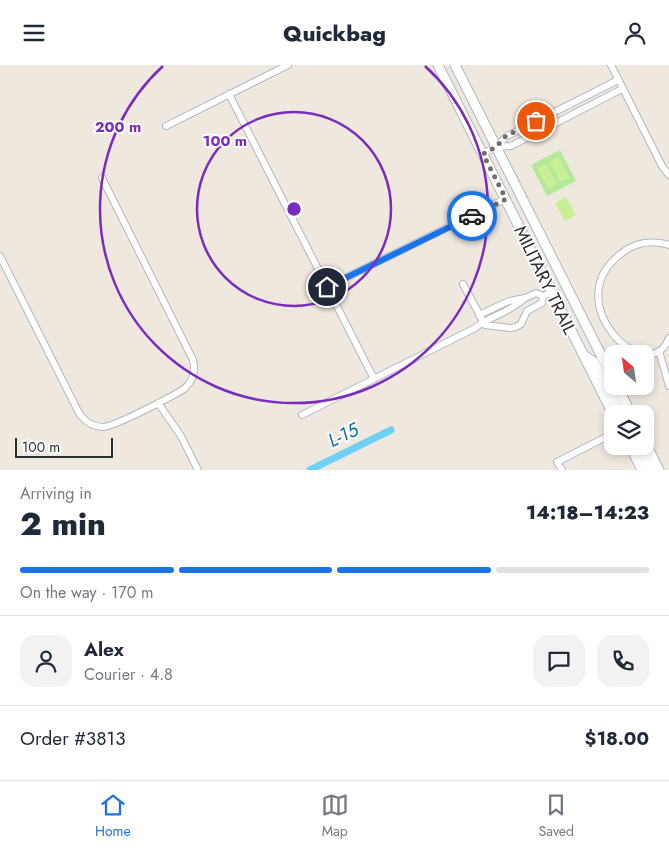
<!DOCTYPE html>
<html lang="en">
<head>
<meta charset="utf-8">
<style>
	:root { --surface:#fff; --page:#f2f2f3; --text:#1f2937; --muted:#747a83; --line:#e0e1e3; --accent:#1a73e8 }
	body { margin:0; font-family:Jost,sans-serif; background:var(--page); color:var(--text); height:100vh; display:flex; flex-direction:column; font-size:19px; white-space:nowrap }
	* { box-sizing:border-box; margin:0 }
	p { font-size:16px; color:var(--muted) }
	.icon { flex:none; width:28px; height:28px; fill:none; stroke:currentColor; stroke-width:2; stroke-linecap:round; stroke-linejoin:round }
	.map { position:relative; height:405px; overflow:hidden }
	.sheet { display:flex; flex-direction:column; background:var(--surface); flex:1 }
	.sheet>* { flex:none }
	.needle { width:32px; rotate:331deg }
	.fabs { position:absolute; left:604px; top:280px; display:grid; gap:10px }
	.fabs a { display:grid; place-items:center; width:50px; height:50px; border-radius:10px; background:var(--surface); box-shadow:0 2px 8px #0003; font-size:25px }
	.scale { position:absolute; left:15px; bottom:12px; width:98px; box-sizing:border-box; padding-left:5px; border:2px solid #2d2d2d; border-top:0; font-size:14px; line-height:18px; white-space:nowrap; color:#2d2d2d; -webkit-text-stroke:4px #fff; paint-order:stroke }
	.pin { position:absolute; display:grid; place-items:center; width:42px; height:42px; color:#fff; margin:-21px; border:2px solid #fff; border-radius:50%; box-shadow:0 1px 5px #0007 }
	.courier { position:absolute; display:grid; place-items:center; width:50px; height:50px; margin:-25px; border:4px solid #1a73e8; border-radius:50%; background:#fff; color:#222; box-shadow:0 1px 6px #0007 }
	.overview em { font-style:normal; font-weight:800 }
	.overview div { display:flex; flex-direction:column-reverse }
	.overview { display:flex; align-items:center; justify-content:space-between; height:85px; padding:0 20px }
	h1 { font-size:32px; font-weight:800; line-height:38px }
	.bar { display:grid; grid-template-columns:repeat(4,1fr); gap:8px 5px; align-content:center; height:60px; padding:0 20px }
	.bar i { height:6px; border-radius:4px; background:var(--line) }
	.bar .current { background:var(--accent) }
	.bar p { grid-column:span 4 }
	.line { display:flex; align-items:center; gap:12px; padding:0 20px; border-top:1px solid var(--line) }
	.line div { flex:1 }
	.round { display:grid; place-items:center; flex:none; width:52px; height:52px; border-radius:15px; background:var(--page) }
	header { display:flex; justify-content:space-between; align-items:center; height:65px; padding:0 20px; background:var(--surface); font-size:22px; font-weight:800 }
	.tabs { display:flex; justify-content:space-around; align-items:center; height:70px; border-top:1px solid var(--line); background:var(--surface); font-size:14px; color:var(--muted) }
	.tabs a { display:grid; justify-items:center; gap:2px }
	.tabs .current { color:var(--accent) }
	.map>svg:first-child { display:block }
	.green { fill:#b3e899 }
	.pitch { fill:#c8ef94 }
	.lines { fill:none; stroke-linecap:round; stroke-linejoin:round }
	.canal { stroke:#6dd0f5; stroke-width:7 }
	.street-casing { stroke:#b3b5c1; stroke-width:8 }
	.secondary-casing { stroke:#b3b5c1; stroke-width:11 }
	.street { stroke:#fff; stroke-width:6 }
	.secondary { stroke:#fff; stroke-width:9 }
	.done { stroke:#716e6b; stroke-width:5; stroke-dasharray:0 9 }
	.route { stroke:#1a73e8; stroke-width:6 }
	.ring { fill:none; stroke:#7b2cbf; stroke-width:2.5 }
	.labels { text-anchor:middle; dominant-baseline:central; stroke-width:4; stroke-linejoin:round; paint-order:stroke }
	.street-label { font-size:18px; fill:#2d2d2d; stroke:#fff }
	.water-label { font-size:19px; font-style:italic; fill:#076ea7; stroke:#fff }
	.centre { fill:#7b2cbf; stroke:#fff; stroke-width:2.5 }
	.ring-label { font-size:15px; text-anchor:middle; font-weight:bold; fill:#7b2cbf; stroke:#fff; stroke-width:4; stroke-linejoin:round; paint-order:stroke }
</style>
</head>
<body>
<header><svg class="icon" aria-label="menu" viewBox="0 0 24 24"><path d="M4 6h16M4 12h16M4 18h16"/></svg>Quickbag<svg class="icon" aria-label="person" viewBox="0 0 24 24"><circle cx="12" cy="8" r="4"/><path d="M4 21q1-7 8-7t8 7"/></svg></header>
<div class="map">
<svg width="669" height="405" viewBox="0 0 669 405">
	<rect width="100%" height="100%" fill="#efe8df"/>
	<path class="green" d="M560,85L576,116L547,131L531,100Z"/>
	<path class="pitch" d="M559,92L570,113L560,117L550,97Z
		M547,99L557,119L548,124L537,103Z
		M566,132L576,150L565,156L555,138Z"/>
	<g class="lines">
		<path class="canal" d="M310,405L391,365"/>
		<g class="street-casing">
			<path id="street" d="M611,0L662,101L669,110
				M229,29L374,314
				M166,61L288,0
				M496,82L511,81L622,24
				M483,89L496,82L507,71L618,15
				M669,180C653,175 636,177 622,188C555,237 649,326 669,273
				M0,191L80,350C86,357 93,362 103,362C116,361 171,332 184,324C193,316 196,307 193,295L102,113
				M463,219L485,260L510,263L516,262L521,259L527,246L542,238L543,231L552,227
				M327,222L505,134
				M479,250L509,236L525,233L536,228L543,231
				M659,286L669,321
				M158,338L181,371L198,405
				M302,350L475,263C490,251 511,247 525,233
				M562,405L557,397L612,369"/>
		</g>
		<g class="secondary-casing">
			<path id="secondary" d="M438,0L613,349
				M455,0L612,312
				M585,291L594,297L621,349
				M617,321L631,349
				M645,377L659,405
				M630,381L642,405
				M640,381L652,405"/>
		</g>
		<use href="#street" class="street"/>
		<use href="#secondary" class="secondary"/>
	</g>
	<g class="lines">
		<path class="done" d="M472,151L506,134L483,89L496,82L506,71L536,56"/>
		<path class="route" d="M327,222L472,151"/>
	</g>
	<g class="ring">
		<circle cx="294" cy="144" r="97"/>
		<path d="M425 1A194 194 0 1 1 163 1"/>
	</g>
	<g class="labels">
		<g class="street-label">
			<text transform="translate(545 215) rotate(64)">MILITARY TRAIL</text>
		</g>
		<g class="water-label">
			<text transform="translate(343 370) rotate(-26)">L-15</text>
		</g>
	</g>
	<circle cx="294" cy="144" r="8" class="centre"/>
	<g class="ring-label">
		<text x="118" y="67">200 m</text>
		<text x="225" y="81">100 m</text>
	</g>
</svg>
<div class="fabs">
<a><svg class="needle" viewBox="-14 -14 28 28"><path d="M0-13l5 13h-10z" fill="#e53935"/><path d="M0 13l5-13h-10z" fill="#747a83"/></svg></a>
<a><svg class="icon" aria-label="layers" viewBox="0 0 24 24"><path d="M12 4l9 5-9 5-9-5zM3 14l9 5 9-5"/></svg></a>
</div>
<div class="scale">100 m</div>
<div class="pin" style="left:536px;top:56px;background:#ea580c"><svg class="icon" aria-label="bag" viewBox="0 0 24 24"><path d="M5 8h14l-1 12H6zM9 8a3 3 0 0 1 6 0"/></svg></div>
<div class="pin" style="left:327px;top:222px;background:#1f2937"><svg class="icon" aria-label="home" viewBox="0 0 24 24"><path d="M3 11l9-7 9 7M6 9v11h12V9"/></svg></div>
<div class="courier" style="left:472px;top:151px"><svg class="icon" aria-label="car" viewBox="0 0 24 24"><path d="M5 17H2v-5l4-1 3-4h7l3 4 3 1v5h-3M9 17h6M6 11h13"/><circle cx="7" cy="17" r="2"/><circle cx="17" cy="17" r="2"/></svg></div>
</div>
<section class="sheet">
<div class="overview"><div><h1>2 min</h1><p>Arriving in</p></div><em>14:18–14:23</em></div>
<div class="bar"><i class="current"></i><i class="current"></i><i class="current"></i><i></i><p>On the way · 170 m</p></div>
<div class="line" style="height:90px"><a class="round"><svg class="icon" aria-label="person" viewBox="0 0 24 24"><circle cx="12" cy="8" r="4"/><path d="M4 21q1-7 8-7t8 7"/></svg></a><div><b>Alex</b><p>Courier · 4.8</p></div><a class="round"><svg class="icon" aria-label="chat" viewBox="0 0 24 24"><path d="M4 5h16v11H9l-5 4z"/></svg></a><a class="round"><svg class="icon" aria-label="phone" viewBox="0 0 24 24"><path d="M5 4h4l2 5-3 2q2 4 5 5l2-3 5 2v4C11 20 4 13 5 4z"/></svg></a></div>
<div class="line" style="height:65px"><div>Order #3813</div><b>$18.00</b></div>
</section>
<nav class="tabs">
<a class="current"><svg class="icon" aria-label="home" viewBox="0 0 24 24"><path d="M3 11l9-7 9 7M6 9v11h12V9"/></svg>Home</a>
<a><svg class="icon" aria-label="map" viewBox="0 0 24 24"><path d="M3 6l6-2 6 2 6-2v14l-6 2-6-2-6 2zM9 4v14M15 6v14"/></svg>Map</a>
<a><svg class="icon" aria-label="saved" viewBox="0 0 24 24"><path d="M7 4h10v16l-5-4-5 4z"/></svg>Saved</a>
</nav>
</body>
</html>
